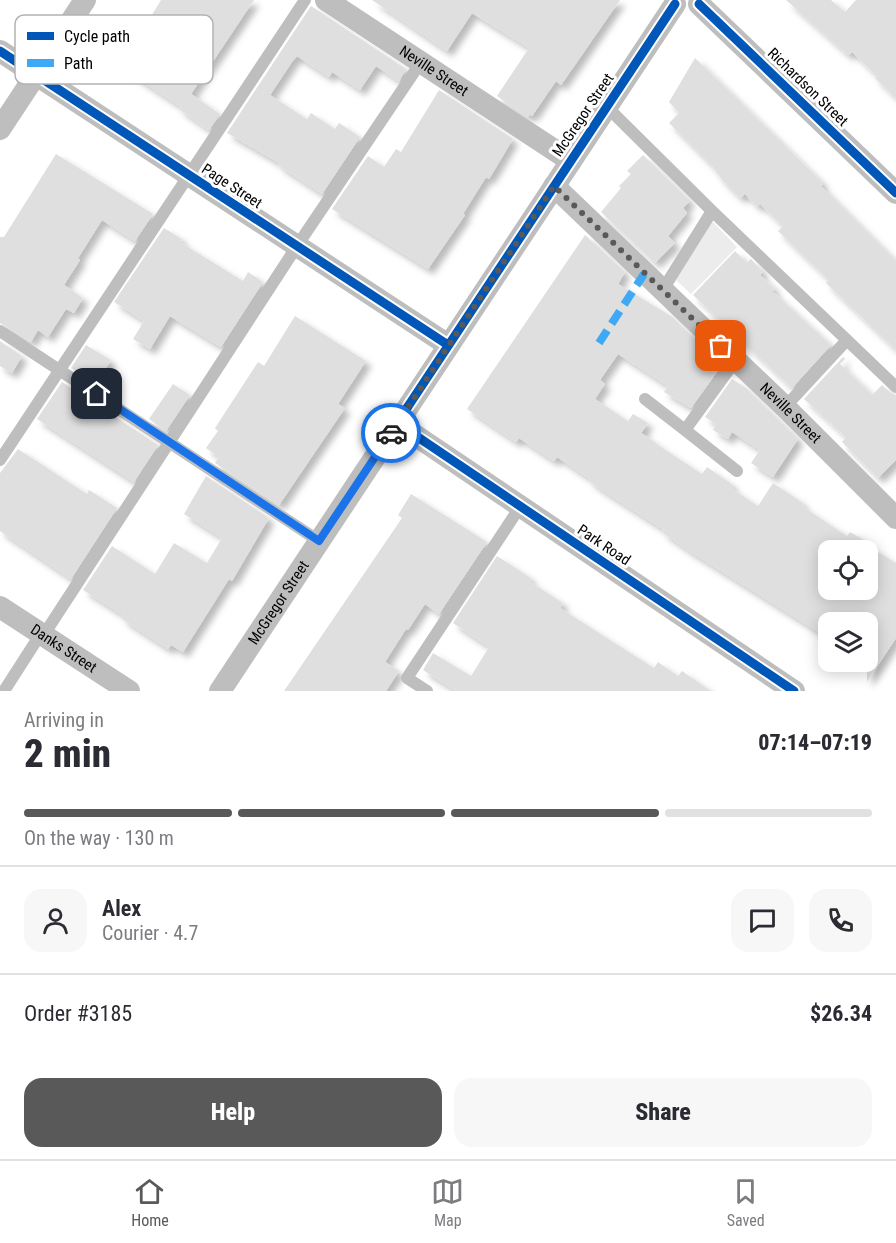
<!DOCTYPE html>
<html lang="en">
<head>
<meta charset="utf-8">
<style>
	:root { --surface:#fff; --page:#f7f7f7; --text:#2b2b33; --muted:#7c7c81; --line:#e1e1e2; --accent:#595959 }
	body { margin:0; font-family:"Roboto Condensed",sans-serif; background:var(--page); color:var(--text); height:100vh; display:flex; flex-direction:column; font-size:22px; white-space:nowrap }
	* { box-sizing:border-box; margin:0 }
	p { font-size:20px; color:var(--muted) }
	.icon { flex:none; width:33px; height:33px; fill:none; stroke:currentColor; stroke-width:2; stroke-linecap:round; stroke-linejoin:round }
	.map { position:relative; height:691px; overflow:hidden }
	.details { display:flex; flex-direction:column; background:var(--surface); flex:1 }
	.details>* { flex:none }
	.controls { position:absolute; left:818px; top:540px; display:grid; gap:12px }
	.controls a { display:grid; place-items:center; width:60px; height:60px; border-radius:12px; background:var(--surface); box-shadow:0 3px 15px #0003; font-size:30px }
	.pin { position:absolute; display:grid; place-items:center; width:51px; height:51px; color:#fff; margin:-26px; border-radius:12px; box-shadow:0 3px 9px #0006 }
	.courier { position:absolute; display:grid; place-items:center; width:60px; height:60px; margin:-30px; border:4px solid #1a73e8; border-radius:50%; background:#fff; color:#222; box-shadow:0 2px 8px #0007 }
	.head em { font-style:normal; font-weight:800 }
	.head div { display:flex; flex-direction:column-reverse }
	.head { display:flex; align-items:center; justify-content:space-between; height:102px; padding:0 24px }
	h1 { font-size:39px; font-weight:800; line-height:45px }
	.bar { display:grid; grid-template-columns:repeat(4,1fr); gap:9px 6px; align-content:center; height:72px; padding:0 24px }
	.bar i { height:8px; border-radius:4px; background:var(--line) }
	.bar .selected { background:var(--accent) }
	.bar p { grid-column:span 4 }
	.line { display:flex; align-items:center; gap:15px; padding:0 24px; border-top:2px solid var(--line) }
	.line div { flex:1 }
	.round { display:grid; place-items:center; flex:none; width:63px; height:63px; border-radius:18px; background:var(--page) }
	.button { display:flex; gap:12px; margin-top:auto; padding:12px 24px }
	.button a { flex:1; height:69px; border-radius:18px; background:var(--accent); color:#fff; font-size:24px; font-weight:800; line-height:69px; text-align:center }
	.button a+a { background:var(--page); color:var(--text) }
	.dock { display:flex; justify-content:space-around; align-items:center; height:84px; border-top:2px solid var(--line); background:var(--surface); font-size:16px; color:var(--muted) }
	.dock a { display:grid; justify-items:center; gap:3px }
	.dock .selected { color:var(--accent) }
	.map>svg:first-child { display:block }
	.green { fill:#ececec }
	.building { fill:#dfdfdf; fill-rule:evenodd; filter:url(#shadow) }
	.lines { fill:none; stroke-linecap:round; stroke-linejoin:round }
	.service { stroke:#bebebe; stroke-width:12 }
	.minor { stroke:#bebebe; stroke-width:22 }
	.tram { stroke:#bebebe; stroke-width:1.5 }
	.quiet { stroke:#3fa9f5; stroke-width:8; stroke-dasharray:15 8; stroke-linecap:butt }
	.cycleway-casing { stroke:#fff; stroke-width:13 }
	.cycleway { stroke:#0057b8; stroke-width:9 }
	.done { stroke:#595959; stroke-width:6; stroke-dasharray:0 10.8 }
	.route { stroke:#1a73e8; stroke-width:8 }
	.labels { text-anchor:middle; dominant-baseline:central; stroke-width:6; stroke-linejoin:round; paint-order:stroke }
	.street-label { font-size:15px; fill:#000; stroke:#fff }
	.key { fill:#fff; stroke:#b2b2b2; stroke-width:1.5 }
	.key-label { font-size:16px; fill:#000 }
</style>
</head>
<body>
<div class="map">
<svg width="896" height="691" viewBox="0 0 896 691">
	<defs>
		<filter id="shadow"><feDropShadow dx="5.5" dy="5.5" stdDeviation="3" flood-color="#0004"/></filter>
	</defs>
	<rect width="100%" height="100%" fill="#fff"/>
	<path class="green" d="M711,220L737,247L691,294L676,280Z"/>
	<path class="building" d="M161,0H254L191,94L220,114L209,130L179,109L181,107L114,63L131,38L136,41Z
		M372,0H620L561,85L556,81L532,116L529,114L528,117L497,96L529,48L472,13L447,51Z
		M786,0H831L845,12L856,0H896V98L875,78L877,76L852,52L848,55Z
		M311,6L406,69L399,81L376,66L360,90L332,72L329,77L297,56L292,62L270,95L307,119L311,113L335,129L339,123L360,137L322,194L278,165L279,163L227,133Z
		M695,58L823,183L821,186L896,261V350L826,283L829,280L778,231L783,226L760,204L757,207L745,194L740,198L722,180L712,166L669,123L679,113L669,102Z
		M439,90L513,139L489,179L486,177L463,214L465,215L428,269L332,209L368,156L384,167L396,149L401,152Z
		M56,154L153,214L135,241L102,220L78,258L80,260L64,285L83,298L74,313L66,309L48,337L38,330L31,342L0,323V237H4Z
		M643,155L690,201L683,208L687,213L668,236L675,243L655,263L601,212L621,188L619,186L631,174L627,171Z
		M164,228L182,239L180,242L243,281L248,272L263,282L221,347L170,316L150,349L133,339L144,321L114,302Z
		M585,235L625,272L618,284L671,316L722,365L691,408L664,392L668,386L618,354L600,380L605,384L595,399L628,421L633,414L648,423L641,433L655,442V443L702,474L707,467L733,485L731,488L758,506L773,483L803,503L802,506L847,536L850,532L864,540L861,544L867,549V545L896,563V638L867,682V622H828V638L689,551L663,533L664,530L605,492L589,481L590,479L557,457L554,461L519,438L516,442L467,409ZM828,550H867V590H828Z
		M735,251L747,263L751,259L763,272L760,275L775,289L772,291L831,345L792,388L693,295Z
		M295,316L366,361L338,404L345,408L279,505L215,463L219,457L206,448L218,431L215,428L258,362L264,366Z
		M0,341L22,356L12,373L0,366Z
		M86,345L111,360L96,384L71,368Z
		M843,357L845,359L840,364L872,395L882,385L891,393L896,395V460L878,478L842,442L846,437L804,399Z
		M732,379L746,388L798,439L773,477L751,463L760,450L732,432L728,439L713,430L716,424L705,417Z
		M62,382L158,445L134,482L37,419Z
		M173,384L190,395L166,431L149,419Z
		M18,449L87,494L89,490L117,508L71,579L0,531V473Z
		M206,476L269,518L232,581L229,579L183,652L171,645L168,649L122,619L124,616L83,590L112,546L155,574L174,543L207,563L222,538L184,514Z
		M411,494L487,542L439,614L425,604L408,630L406,629L385,662L399,671L386,691H284L402,518L398,515Z
		M497,556L531,578L529,581L563,603L560,608L654,668L658,662L678,676L682,671L711,691H456L423,670L433,653L471,676L489,647L453,623Z"/>
	<g class="lines">
		<path class="service" d="M607,107L712,211L896,387
			M662,291L712,211
			M0,331L319,541
			M645,399L685,430L736,360
			M785,407L847,340
			M685,430L737,471
			M0,460L305,0
			M4,691L38,638L47,630L297,246L421,62
			M427,691L407,678L520,507"/>
		<g class="minor">
			<path id="s1" d="M326,0L571,161"/>
			<path d="M699,4L896,193"/>
			<path d="M0,51L448,345"/>
			<path d="M0,129L85,0"/>
			<path id="s2" d="M554,186L785,407L896,518"/>
			<path d="M397,423L794,691"/>
			<path id="s3" d="M0,607L129,691"/>
			<path id="s4" d="M220,691L675,4"/>
		</g>
		<path class="tram" d="M0,599L139,691
			M0,613L121,691"/>
		<path class="quiet" d="M599,343L644,274"/>
		<g class="cycleway-casing">
			<path id="cycleway" d="M675,4L397,423L794,691
				M699,4L896,193
				M0,51L448,345"/>
		</g>
		<use href="#cycleway" class="cycleway"/>
	</g>
	<g class="lines">
		<path class="done" d="M391,433L554,186L721,346"/>
		<path class="route" d="M97,394L319,541L391,433"/>
	</g>
	<g class="labels">
		<g class="street-label">
			<text stroke="none"><textPath href="#s1" startOffset="129">Neville Street</textPath></text>
			<text transform="translate(808 87) rotate(44)">Richardson Street</text>
			<text transform="translate(583 115) rotate(-56)">McGregor Street</text>
			<text transform="translate(232 186) rotate(33)">Page Street</text>
			<text stroke="none"><textPath href="#s2" startOffset="328">Neville Street</textPath></text>
			<text transform="translate(604 545) rotate(34)">Park Road</text>
			<text stroke="none"><textPath href="#s4" startOffset="106">McGregor Street</textPath></text>
			<text stroke="none"><textPath href="#s3" startOffset="76">Danks Street</textPath></text>
		</g>
	</g>
	<rect x="15" y="15" width="198" height="69" rx="9" class="key"/>
	<rect x="27" y="32" width="27" height="8" fill="#0057b8"/>
	<rect x="27" y="59" width="27" height="8" fill="#3fa9f5"/>
	<g class="key-label">
		<text x="64" y="42">Cycle path</text>
		<text x="64" y="69">Path</text>
	</g>
</svg>
<div class="controls">
<a><svg class="icon" aria-label="locate" viewBox="0 0 24 24"><circle cx="12" cy="12" r="6"/><path d="M12 2v4M12 18v4M2 12h4M18 12h4"/></svg></a>
<a><svg class="icon" aria-label="layers" viewBox="0 0 24 24"><path d="M12 4l9 5-9 5-9-5zM3 14l9 5 9-5"/></svg></a>
</div>
<div class="pin" style="left:721px;top:346px;background:#ea580c"><svg class="icon" aria-label="bag" viewBox="0 0 24 24"><path d="M5 8h14l-1 12H6zM9 8a3 3 0 0 1 6 0"/></svg></div>
<div class="pin" style="left:97px;top:394px;background:#1f2937"><svg class="icon" aria-label="home" viewBox="0 0 24 24"><path d="M3 11l9-7 9 7M6 9v11h12V9"/></svg></div>
<div class="courier" style="left:391px;top:433px"><svg class="icon" aria-label="car" viewBox="0 0 24 24"><path d="M5 17H2v-5l4-1 3-4h7l3 4 3 1v5h-3M9 17h6M6 11h13"/><circle cx="7" cy="17" r="2"/><circle cx="17" cy="17" r="2"/></svg></div>
</div>
<section class="details">
<div class="head"><div><h1>2 min</h1><p>Arriving in</p></div><em>07:14–07:19</em></div>
<div class="bar"><i class="selected"></i><i class="selected"></i><i class="selected"></i><i></i><p>On the way · 130 m</p></div>
<div class="line" style="height:108px"><a class="round"><svg class="icon" aria-label="person" viewBox="0 0 24 24"><circle cx="12" cy="8" r="4"/><path d="M4 21q1-7 8-7t8 7"/></svg></a><div><b>Alex</b><p>Courier · 4.7</p></div><a class="round"><svg class="icon" aria-label="chat" viewBox="0 0 24 24"><path d="M4 5h16v11H9l-5 4z"/></svg></a><a class="round"><svg class="icon" aria-label="phone" viewBox="0 0 24 24"><path d="M5 4h4l2 5-3 2q2 4 5 5l2-3 5 2v4C11 20 4 13 5 4z"/></svg></a></div>
<div class="line" style="height:78px"><div>Order #3185</div><b>$26.34</b></div>
<div class="button"><a>Help</a><a>Share</a></div>
</section>
<nav class="dock">
<a class="selected"><svg class="icon" aria-label="home" viewBox="0 0 24 24"><path d="M3 11l9-7 9 7M6 9v11h12V9"/></svg>Home</a>
<a><svg class="icon" aria-label="map" viewBox="0 0 24 24"><path d="M3 6l6-2 6 2 6-2v14l-6 2-6-2-6 2zM9 4v14M15 6v14"/></svg>Map</a>
<a><svg class="icon" aria-label="saved" viewBox="0 0 24 24"><path d="M7 4h10v16l-5-4-5 4z"/></svg>Saved</a>
</nav>
</body>
</html>
